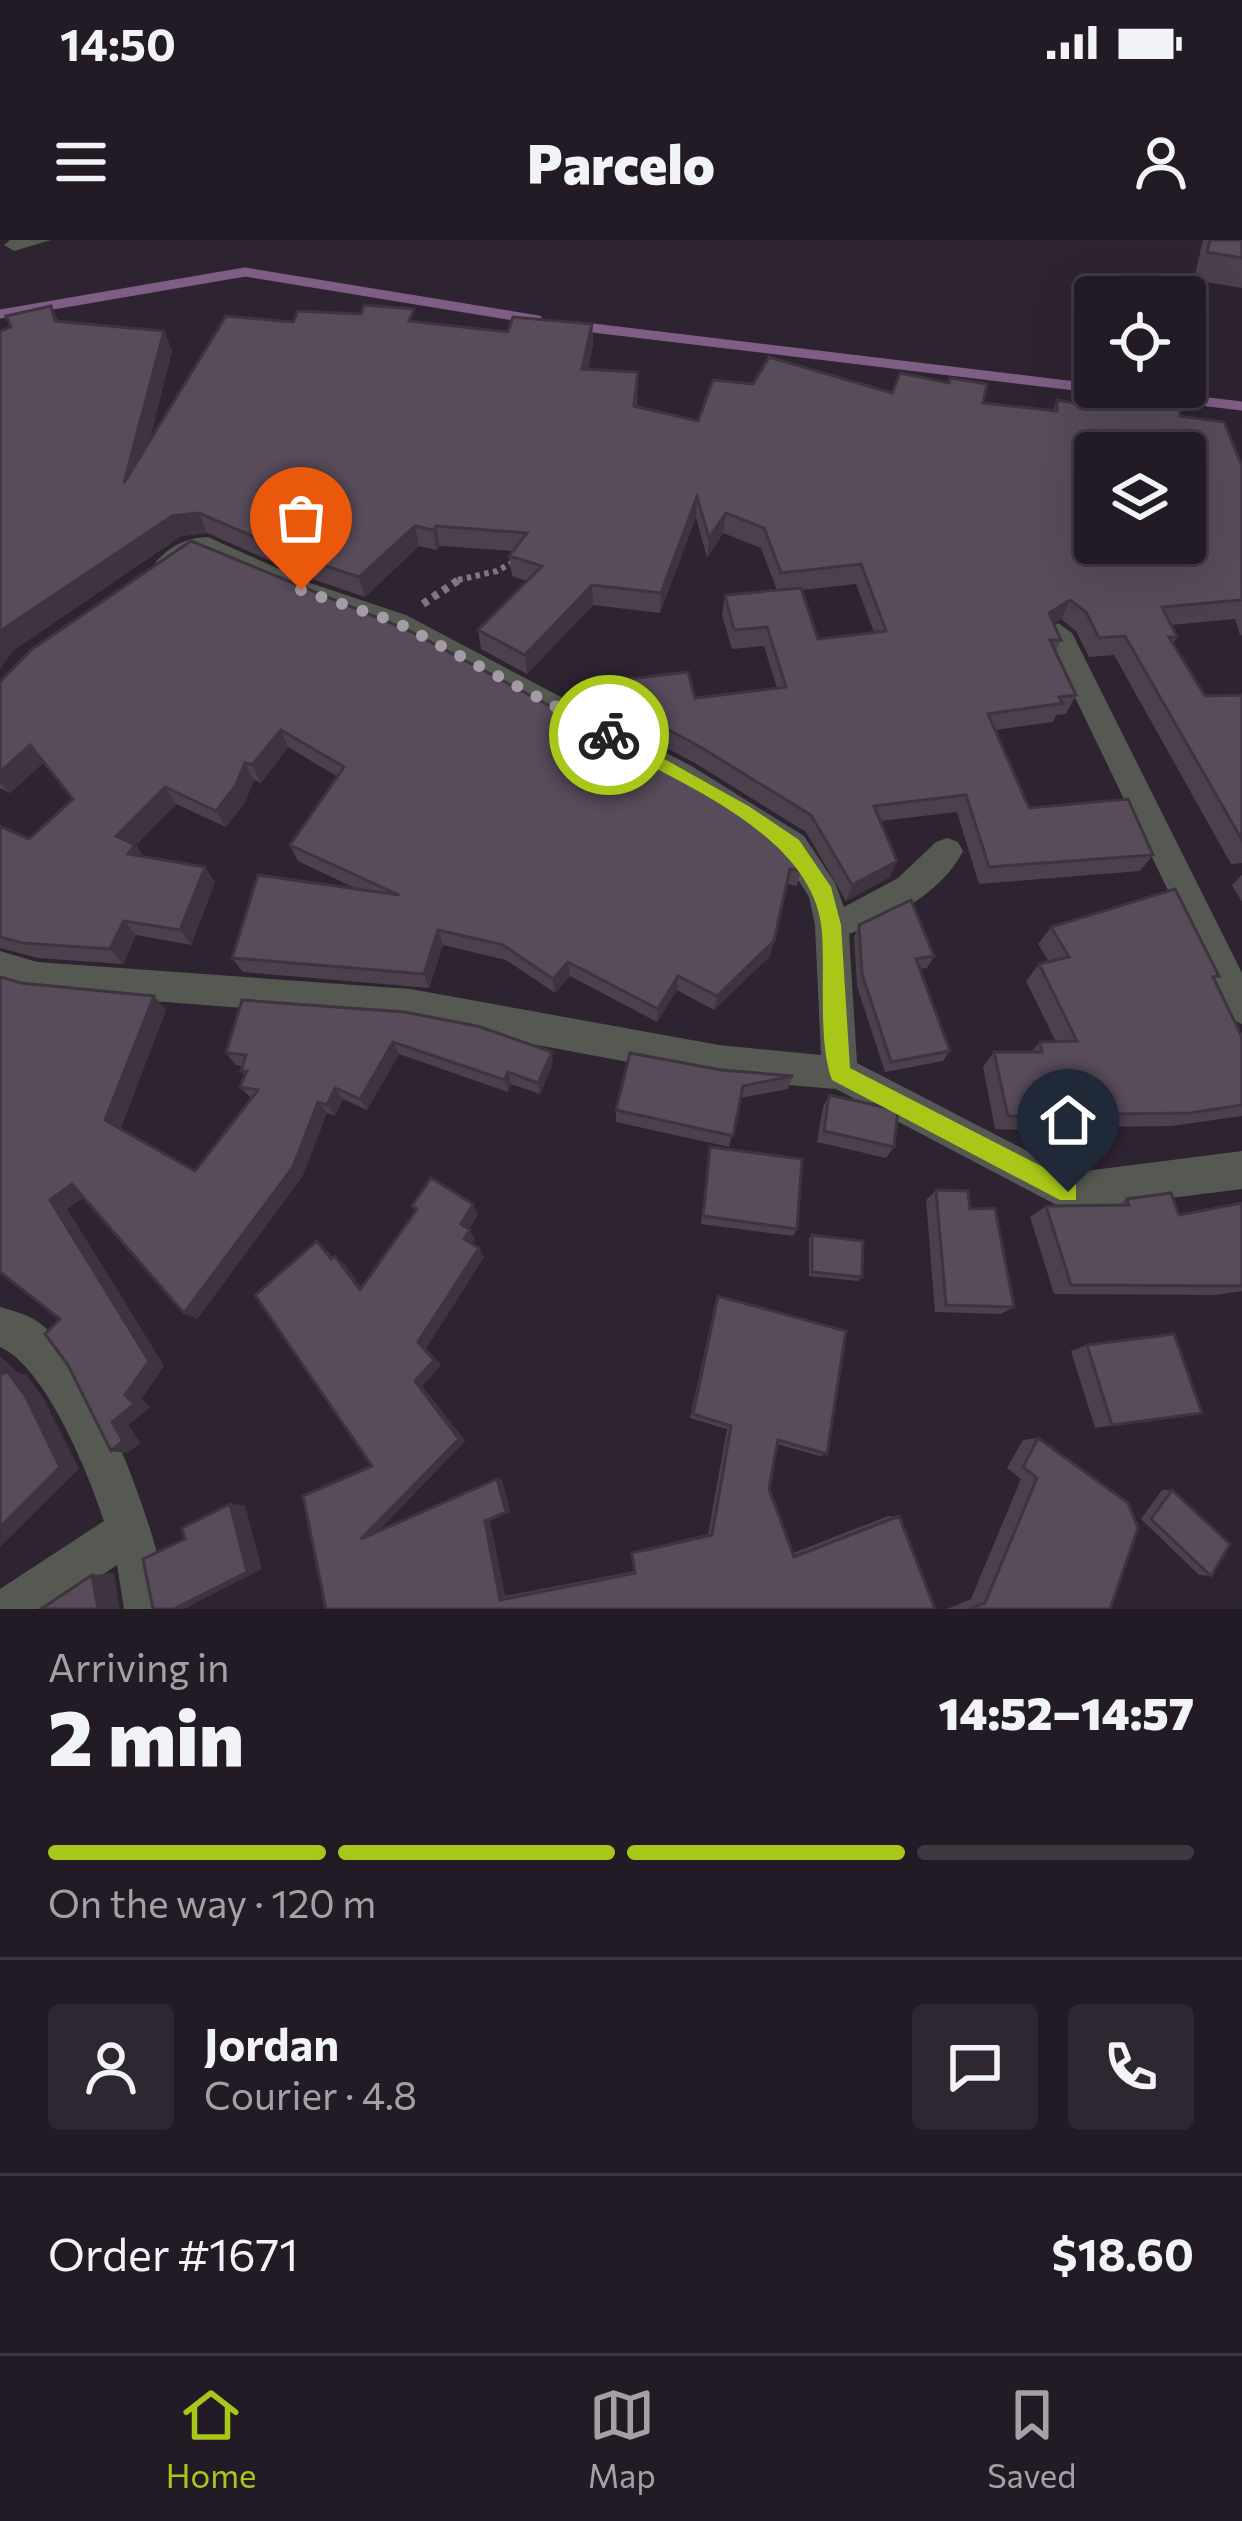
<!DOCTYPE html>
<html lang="en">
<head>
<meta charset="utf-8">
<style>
	:root { --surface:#221a24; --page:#2e2731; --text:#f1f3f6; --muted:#a2a1a6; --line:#3f3841; --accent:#a9c719 }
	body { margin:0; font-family:Commissioner,sans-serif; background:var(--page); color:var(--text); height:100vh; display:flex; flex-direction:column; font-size:45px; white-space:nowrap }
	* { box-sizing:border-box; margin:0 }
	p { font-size:39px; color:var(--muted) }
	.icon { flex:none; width:66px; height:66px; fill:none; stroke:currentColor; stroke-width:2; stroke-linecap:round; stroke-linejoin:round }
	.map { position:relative; height:1369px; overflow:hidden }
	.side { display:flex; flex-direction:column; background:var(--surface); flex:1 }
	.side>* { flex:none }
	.controls { position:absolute; left:1074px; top:36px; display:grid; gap:24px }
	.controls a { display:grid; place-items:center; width:132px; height:132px; border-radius:12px; background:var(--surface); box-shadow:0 12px 48px #0002,0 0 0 3px var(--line); font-size:60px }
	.pin { position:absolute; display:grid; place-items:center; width:102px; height:102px; color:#fff; margin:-123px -51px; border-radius:50% 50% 50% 0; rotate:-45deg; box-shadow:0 0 12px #0007 }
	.pin .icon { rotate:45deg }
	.courier { position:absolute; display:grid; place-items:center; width:120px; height:120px; margin:-60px; border:9px solid #a9c719; border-radius:50%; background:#fff; color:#222; box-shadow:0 3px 15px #0007 }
	.headline em { font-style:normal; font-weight:800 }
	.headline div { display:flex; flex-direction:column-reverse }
	.headline { display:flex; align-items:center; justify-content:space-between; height:204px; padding:0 48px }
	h1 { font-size:78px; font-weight:800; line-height:90px }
	.bar { display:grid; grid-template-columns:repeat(4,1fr); gap:18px 12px; align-content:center; height:144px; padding:0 48px }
	.bar i { height:15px; border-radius:9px; background:var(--line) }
	.bar .on { background:var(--accent) }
	.bar p { grid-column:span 4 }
	.line { display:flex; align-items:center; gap:30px; padding:0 48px; border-top:3px solid var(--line) }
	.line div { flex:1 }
	.round { display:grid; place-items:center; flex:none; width:126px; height:126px; border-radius:12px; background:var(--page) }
	.status { display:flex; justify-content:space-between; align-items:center; height:84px; padding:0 60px; background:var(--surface); direction:ltr }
	.status svg { height:33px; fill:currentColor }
	header { display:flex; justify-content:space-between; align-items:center; height:156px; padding:0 48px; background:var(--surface); font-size:54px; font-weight:800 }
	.tabs { display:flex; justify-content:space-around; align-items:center; height:168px; border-top:3px solid var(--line); background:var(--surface); font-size:33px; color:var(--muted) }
	.tabs a { display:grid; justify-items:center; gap:6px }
	.tabs .on { color:var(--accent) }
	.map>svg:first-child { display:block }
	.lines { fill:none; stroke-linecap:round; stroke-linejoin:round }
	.stream { stroke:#7e5e84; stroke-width:9 }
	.path-far1 { stroke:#7f7681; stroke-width:6; stroke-dasharray:4.5 4.5; stroke-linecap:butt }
	.path { stroke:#7f7681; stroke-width:8; stroke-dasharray:6 6; stroke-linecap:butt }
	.minor { fill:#565951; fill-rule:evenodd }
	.wall { fill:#4c404d; fill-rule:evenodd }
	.shaded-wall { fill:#3e343f }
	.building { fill:#584b5a; stroke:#3e343f; stroke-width:3; fill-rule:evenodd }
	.route { fill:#a9c719 }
	.done { stroke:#a49ba6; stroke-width:12; stroke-dasharray:0 21.6 }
</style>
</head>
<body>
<div class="status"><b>14:50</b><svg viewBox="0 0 49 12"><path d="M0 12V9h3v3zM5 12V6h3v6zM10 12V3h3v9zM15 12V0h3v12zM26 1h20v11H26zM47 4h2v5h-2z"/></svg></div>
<header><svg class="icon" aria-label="menu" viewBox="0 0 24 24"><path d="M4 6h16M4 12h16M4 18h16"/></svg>Parcelo<svg class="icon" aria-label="person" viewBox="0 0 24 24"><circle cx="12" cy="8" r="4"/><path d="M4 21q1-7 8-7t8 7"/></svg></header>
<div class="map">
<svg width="1242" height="1369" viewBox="0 0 1242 1369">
	<rect width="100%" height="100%" fill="#2e2330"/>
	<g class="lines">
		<path class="stream" d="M0,74L245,32L538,80
			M576,86L1242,166"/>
		<path class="path-far1" d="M458,340L497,331L517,320"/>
		<path class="path" d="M423,364L463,337"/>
		<path class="minor" d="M10,0H51L14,11L4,5Z
			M208,297L310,343L406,375L693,527L804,596L835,643L844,667L898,638L936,602L947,598L958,602L963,611C942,653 891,679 849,694L857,823L1070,933L1242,911V949L1068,971L836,849L719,839L410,781L37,752L0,741V711L37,722L410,749L719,805L821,815L815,685L809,657L782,614L671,543L386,389L292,357L204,315L175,332H157L153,326C166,308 186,297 208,297Z
			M1058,383L1072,393L1242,733V784L1230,779L1044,393Z
			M0,1067C11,1070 25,1074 35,1080C99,1120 159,1298 170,1369H124L117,1325L51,1369H0V1349L104,1281C89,1235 46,1127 0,1107Z"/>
	</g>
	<path class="wall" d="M1203,0H1242V48L1194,40Z
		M51,66L58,81L164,91L172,111L149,202L293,82H416L508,92L592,84L593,105L588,129L638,132L637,166L698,181L753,144L892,153L1053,170L1057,160L1072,163L1075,156L1180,176L1242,226V395H1240L1235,379L1171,385L1177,397L1173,404L1205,456L1242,455V623L1231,624L1114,415L1089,417L1076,391L1061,379L1054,383L1061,400L1055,412L1076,455L1066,474L1056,475L1053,482L995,490L1029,568L1153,615L1140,631L979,644L957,572L880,581L897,621L890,637L846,661L806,592L695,523L615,481L612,460L611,441L695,458L777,448L764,406L732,409L722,375L725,355L777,350L761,308L723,293L707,318L696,277L660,373L593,365L527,434L481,409L478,390L527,341L512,336L509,316L513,311L440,306L436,310L419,306L365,357L312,339L207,293L181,296L14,410L11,87ZM856,344L874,392L818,399L802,350Z
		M31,410L801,630L797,646L786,644L770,716L714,770L677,750L657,782L570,736L555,753L506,720L443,705L429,748L243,732L232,718L359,650L298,621L290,605L338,537L288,507L261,543L254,540L245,562L226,587L176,564L136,605L144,617L215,642L191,705L136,695L123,724L38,718L0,708V586L29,599L73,559L43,523L10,553L0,548V442Z
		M1242,635V662L1232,645Z
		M859,685L934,716L927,728L920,729L950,811L943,821L885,832L857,746L854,697Z
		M1051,687L1219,736L1214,740L1242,797V876L1171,886L1104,887L1098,892L995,889L983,827L994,812H1031L1040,802H1056L1026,741L1039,724L1049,722L1038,704Z
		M21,743L166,770L120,888L195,931L251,858L240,847L245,835L241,831L243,826L236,825L226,813L242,760L553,824L540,854L511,844L508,852L399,814L367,870L343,859L335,876L327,873L302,937L197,1079L184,1073L84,957L67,969L164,1126L141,1159L150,1167L128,1185L140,1203L127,1213L111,1211L60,1079Z
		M721,830L793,836L788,849L741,858L729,907L616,882V870Z
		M829,855L894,907L886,918L817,902L823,867Z
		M710,907L797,989L793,996L701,984Z
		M936,950L970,969L1014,1067L1001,1074L935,1072L926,960Z
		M1127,959L1179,975L1242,963V1051L1215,1055L1054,1054L1030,977L1046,966L1117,965Z
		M412,966L478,974L469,989L475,999L472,1004L479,1008L484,1017L426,1108L441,1125L422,1146L465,1201L377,1292L497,1239L502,1240L510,1272L490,1281L505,1356L635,1331L632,1312L708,1294L727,1189L690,1178L715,1063L718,1056L827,1214L820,1216L777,1204L769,1249L793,1313L888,1276H899L935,1369H326L372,1226L327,1010L333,1018L335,1016L345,1025L361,1048L416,971Z
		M812,995L862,1037L858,1041L809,1036V999Z
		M1087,1105L1202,1173L1095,1188L1071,1111Z
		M1038,1198L1110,1369H947L971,1359L1021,1239L1007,1228L1023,1200Z
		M1162,1250H1172L1211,1336L1199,1335L1141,1279Z"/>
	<path class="shaded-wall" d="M592,84L593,105L583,150L582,129Z
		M164,91L172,111L134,263L124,243Z
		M697,257L696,277L660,373L661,353Z
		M199,273L207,293L181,296L14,410L0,429V391L172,276Z
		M726,273L723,293L707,318L709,298Z
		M415,286L419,306L365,357L359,337Z
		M436,286L440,306L436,310L433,290Z
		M592,345L593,365L527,434L525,415Z
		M1070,360L1061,379L1040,392L1049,373Z
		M281,490L288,507L261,543L252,525Z
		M30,505L43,523L10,553L0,542V532Z
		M245,523L254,540L245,562L226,587L216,571Z
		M165,547L176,564L136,605L147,621L128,614L116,596Z
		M897,621L890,637L846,661L852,645Z
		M205,627L215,642L191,705L180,690Z
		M124,681L136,695L123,724L110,709Z
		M438,690L443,705L429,748L424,734Z
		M774,701L770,716L714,770L717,756Z
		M568,722L570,736L555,753L553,739Z
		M678,736L677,750L657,782L658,769Z
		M154,756L166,770L120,891L105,880Z
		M393,802L399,814L367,870L360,859Z
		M552,812L553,824L540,854L538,843Z
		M508,832L511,844L508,852L505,840Z
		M335,848L343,859L335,876L327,865Z
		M318,862L327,873L302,937L197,1079L184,1073Z
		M72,944L88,953L67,969L164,1126L141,1159L150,1167L128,1185L140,1203L127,1213L111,1211L112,1182L125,1155L50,960Z
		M473,964L478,974L466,993L461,984Z
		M470,990L475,999L470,1008L464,999Z
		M479,1008L484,1017L426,1108L441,1125L422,1146L465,1201L371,1298L361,1299L415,1141L418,1102Z
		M335,1016L345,1025L369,1058L360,1050Z
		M0,1116L18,1133L27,1135L45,1161L79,1229L0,1307L3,1134L0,1131Z
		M497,1239L502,1240L510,1272L490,1281L505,1356L500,1360L485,1281Z
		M230,1264L245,1265L262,1329L184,1369H174Z
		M114,1333L120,1369H98L92,1335Z"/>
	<path class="building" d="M1210,0H1242V18L1207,12Z
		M364,65L414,69L409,81L508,92L513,77L592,84L582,129L638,132L634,166L698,181L713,140L753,144L769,117L892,153L900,133L949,143L950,138L987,144L983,163L1057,171V160L1074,163L1075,156L1179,168L1180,176L1224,182L1242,226V360L1162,367L1177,397H1169L1205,456L1242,455V600L1125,396L1099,398L1086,372L1070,360L1049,373L1061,400H1050L1076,455L1059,457L1063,463L988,474L1029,568L1128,559L1153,615L989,627L966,555L874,566L897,621L852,645L811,575L697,505L615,462L611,441L688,432L695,458L786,447L767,387L734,390L725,355L801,348L818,399L886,391L861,324L781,333L764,288L726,273L709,298L697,257L661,353L592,345L525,415L478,390L542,326L509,316L527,293L436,286L433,290L415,286L359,337L305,319L199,273L172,276L0,391V91L11,87L6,76L51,66L55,81L164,91L124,243L226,76L293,82L298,71L361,74ZM1095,213H1185V303H1095Z
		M191,301L408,390L670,530L783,601L801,630L790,629L774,701L717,756L678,736L658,769L568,722L553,739L503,705L438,690L424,734L232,718L258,635L399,655L290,605L344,527L281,490L252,525L245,523L236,545L216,571L165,547L116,596L135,605L128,614L205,627L180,690L124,681L110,709L22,703L0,697V586L29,599L73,559L30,505L0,532V442L31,410Z
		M1175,649L1219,736L1213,737L1242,797V865L1190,873L1114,874L1115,879L1008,876L994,812H1042L1040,802L1077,801L1039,724L1069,717L1051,687Z
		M911,660L934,716L916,719L950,811L891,822L862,734L859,685Z
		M0,737L21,743L154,756L105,880L195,931L258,850L240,847L247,831H241L246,815L226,813L242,760L404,772L477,786L552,812L538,843L508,832L505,840L393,802L360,859L335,848L327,865L318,862L293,927L184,1073L72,944L50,960L149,1121L125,1155L134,1164L112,1182L123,1201L111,1211L68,1125L45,1094L60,1079L0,1032Z
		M630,813L721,830L793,836L743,846L733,896L616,870Z
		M829,855L898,870L894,907L824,891Z
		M710,907L802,919L797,989L703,976Z
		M431,938L473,964L461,984L470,990L464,999L479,1008L418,1102L434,1120L415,1141L459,1199L361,1299L497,1239L506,1272L485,1281L500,1360L635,1333L632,1313L712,1295L731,1186L693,1174L718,1056L846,1091L827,1214L778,1200L769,1249L794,1317L899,1276L935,1369H326L303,1256L372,1226L255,1055L317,1001L331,1019L335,1016L360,1050L417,969L412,966Z
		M936,950L968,951L970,969L995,968L1014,1067L946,1065Z
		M1171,953L1179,975L1242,963V1046L1071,1045L1046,966L1129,965L1127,959Z
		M812,995L863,1001L862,1037L812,1032Z
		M1174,1094L1202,1173L1112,1185L1087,1105Z
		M0,1131L3,1134L7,1131L26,1157L60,1227L0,1287Z
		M1038,1198L1128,1263L1138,1288L1110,1369H970L985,1363L1037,1238L1023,1227Z
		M1172,1250L1230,1304L1211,1336L1151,1279Z
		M230,1264L247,1332L174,1369H153L143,1319L185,1299L182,1288Z
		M92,1335L98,1369H41Z"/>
	<path class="route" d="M609,488L750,567L799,600L831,647L841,685L850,828L1076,944V960H1060L832,840C818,803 825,735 822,693C816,595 678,543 602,500V490Z"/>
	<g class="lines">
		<path class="done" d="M301,350L396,382L609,495"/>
	</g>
</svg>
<div class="controls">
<a><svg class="icon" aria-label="locate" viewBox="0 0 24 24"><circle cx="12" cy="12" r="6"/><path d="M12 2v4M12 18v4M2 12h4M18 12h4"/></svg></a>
<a><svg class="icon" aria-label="layers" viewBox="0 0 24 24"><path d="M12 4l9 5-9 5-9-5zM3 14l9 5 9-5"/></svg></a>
</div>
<div class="pin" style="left:301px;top:350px;background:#ea580c"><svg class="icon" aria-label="bag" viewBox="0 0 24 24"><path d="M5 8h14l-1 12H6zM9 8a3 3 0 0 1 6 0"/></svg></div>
<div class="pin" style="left:1068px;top:952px;background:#1f2937"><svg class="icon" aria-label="home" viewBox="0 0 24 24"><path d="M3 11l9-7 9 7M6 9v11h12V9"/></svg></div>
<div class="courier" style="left:609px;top:495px"><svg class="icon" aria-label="bike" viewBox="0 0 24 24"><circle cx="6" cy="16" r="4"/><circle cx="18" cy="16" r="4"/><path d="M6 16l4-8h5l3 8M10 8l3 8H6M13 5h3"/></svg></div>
</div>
<section class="side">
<div class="headline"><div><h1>2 min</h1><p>Arriving in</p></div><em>14:52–14:57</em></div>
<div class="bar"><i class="on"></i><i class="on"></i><i class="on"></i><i></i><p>On the way · 120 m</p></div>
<div class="line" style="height:216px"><a class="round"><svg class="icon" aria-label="person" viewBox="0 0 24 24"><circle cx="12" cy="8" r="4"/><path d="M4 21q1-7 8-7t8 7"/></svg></a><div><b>Jordan</b><p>Courier · 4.8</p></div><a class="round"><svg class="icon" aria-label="chat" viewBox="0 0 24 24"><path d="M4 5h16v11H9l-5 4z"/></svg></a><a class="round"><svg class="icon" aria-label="phone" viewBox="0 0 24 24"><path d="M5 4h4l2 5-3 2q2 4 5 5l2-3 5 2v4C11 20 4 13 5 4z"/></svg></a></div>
<div class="line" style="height:156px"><div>Order #1671</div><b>$18.60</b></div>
</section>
<nav class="tabs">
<a class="on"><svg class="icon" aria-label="home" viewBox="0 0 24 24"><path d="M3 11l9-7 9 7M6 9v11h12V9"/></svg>Home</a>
<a><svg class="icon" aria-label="map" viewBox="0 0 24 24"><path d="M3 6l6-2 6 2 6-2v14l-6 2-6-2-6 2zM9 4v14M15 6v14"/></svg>Map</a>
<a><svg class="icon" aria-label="saved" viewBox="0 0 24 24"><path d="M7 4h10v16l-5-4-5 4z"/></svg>Saved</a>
</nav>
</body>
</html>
